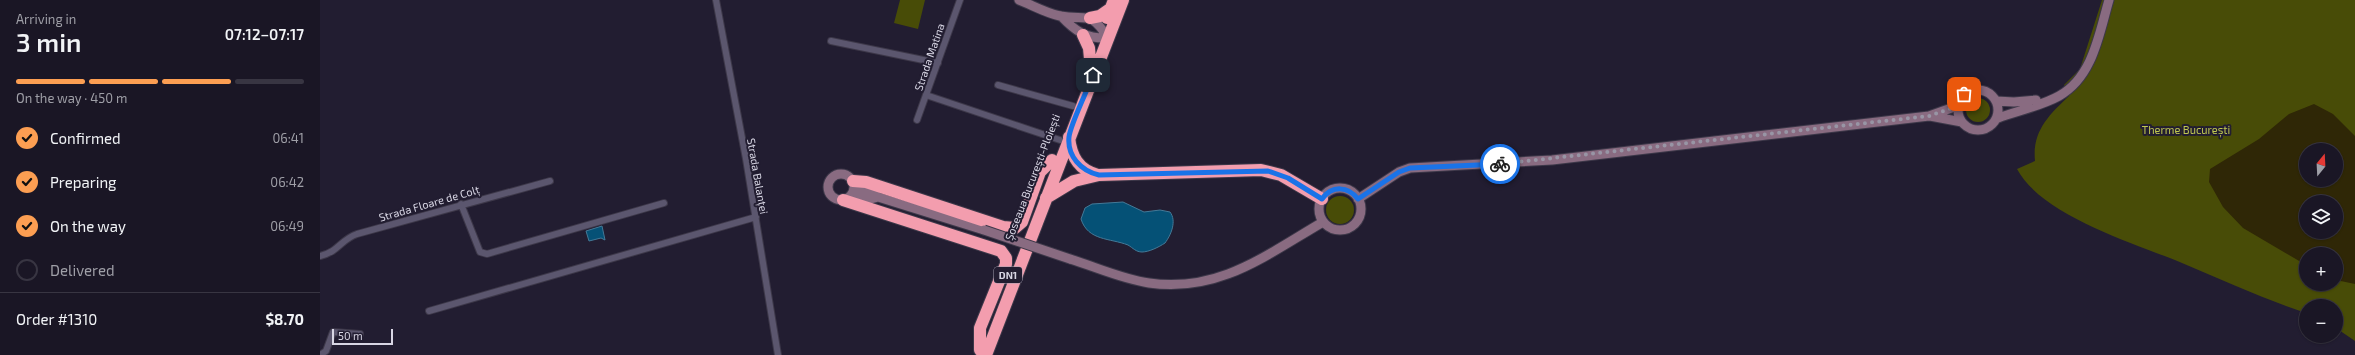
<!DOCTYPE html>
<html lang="en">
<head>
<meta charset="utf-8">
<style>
	:root { --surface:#1a1625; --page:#272332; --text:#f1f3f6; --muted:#9f9fa7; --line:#383542; --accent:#fc9e52 }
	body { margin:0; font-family:"Exo 2",sans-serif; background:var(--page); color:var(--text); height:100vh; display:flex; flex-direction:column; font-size:15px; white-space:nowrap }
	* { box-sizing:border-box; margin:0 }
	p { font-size:13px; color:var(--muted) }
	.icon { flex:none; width:22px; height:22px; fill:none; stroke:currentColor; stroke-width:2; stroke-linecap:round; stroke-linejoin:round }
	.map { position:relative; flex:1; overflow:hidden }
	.details { display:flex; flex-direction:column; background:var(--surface); width:320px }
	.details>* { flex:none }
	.needle { width:26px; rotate:18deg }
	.controls { position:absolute; left:1979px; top:143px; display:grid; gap:8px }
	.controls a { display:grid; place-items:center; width:44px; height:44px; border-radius:50%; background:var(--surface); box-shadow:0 1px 3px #0004,0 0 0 1px var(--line); font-size:20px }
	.scale { position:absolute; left:12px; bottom:10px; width:61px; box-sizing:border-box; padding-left:4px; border:2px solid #d8d6e4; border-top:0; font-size:11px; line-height:14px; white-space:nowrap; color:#d8d6e4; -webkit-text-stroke:3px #221d31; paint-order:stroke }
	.pin { position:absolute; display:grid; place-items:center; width:34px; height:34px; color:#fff; margin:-17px; border-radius:8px; box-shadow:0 2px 6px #0006 }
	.courier { position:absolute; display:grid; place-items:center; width:40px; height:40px; margin:-20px; border:3px solid #1a73e8; border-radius:50%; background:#fff; color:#222; box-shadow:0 1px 5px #0007 }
	.overview em { font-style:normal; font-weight:600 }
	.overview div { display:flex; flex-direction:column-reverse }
	.overview { display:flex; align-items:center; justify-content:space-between; height:68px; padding:0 16px }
	h1 { font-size:26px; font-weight:600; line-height:30px }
	.bar { display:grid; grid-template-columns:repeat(4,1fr); gap:6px 4px; align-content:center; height:48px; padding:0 16px }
	.bar i { height:5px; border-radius:3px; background:var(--line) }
	.bar .on { background:var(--accent) }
	.bar p { grid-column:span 4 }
	.line { display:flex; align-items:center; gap:10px; padding:0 16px; border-top:1px solid var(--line) }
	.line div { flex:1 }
	ol { padding:0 16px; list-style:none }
	li { display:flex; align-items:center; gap:12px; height:44px }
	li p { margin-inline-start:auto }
	li .icon { padding:4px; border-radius:50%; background:var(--accent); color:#111; stroke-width:4 }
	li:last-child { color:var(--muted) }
	li i { width:22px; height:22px; border:2px solid var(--line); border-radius:50% }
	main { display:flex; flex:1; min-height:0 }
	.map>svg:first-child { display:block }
	.green { fill:#484c07; fill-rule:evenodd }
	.sand { fill:#2f2706; fill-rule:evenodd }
	.water { fill:#055176; stroke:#447997 }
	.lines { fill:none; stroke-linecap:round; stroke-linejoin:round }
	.street-casing { stroke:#3d3849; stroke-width:8 }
	.secondary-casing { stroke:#3d3849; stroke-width:11 }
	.highway-casing { stroke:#3d3849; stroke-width:14 }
	.street { stroke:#5b566e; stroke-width:6 }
	.secondary { stroke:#896b81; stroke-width:9 }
	.highway { stroke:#f39dae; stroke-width:12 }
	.secondary-bridge-casing { stroke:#3d3849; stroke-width:11; stroke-linecap:butt }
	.secondary-bridge { stroke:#896b81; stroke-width:9 }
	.done { stroke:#9895a5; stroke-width:4; stroke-dasharray:0 7.2 }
	.route { stroke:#1a73e8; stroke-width:5 }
	.labels { text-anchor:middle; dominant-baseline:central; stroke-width:4; stroke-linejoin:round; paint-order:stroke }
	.shield { fill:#221d31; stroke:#a19eae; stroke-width:1 }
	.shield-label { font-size:10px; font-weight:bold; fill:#d8d6e4 }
	.street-label { font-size:11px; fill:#d8d6e4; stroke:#221d31 }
	.park-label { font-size:11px; fill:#c0c851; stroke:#221d31 }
</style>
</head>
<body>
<main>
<section class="details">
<div class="overview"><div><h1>3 min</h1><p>Arriving in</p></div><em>07:12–07:17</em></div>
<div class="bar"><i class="on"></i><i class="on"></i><i class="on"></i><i></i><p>On the way · 450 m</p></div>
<ol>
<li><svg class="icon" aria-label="check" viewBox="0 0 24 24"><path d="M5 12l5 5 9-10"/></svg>Confirmed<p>06:41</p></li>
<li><svg class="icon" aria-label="check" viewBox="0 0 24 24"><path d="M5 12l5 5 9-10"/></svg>Preparing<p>06:42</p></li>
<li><svg class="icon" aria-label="check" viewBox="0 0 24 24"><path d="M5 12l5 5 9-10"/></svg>On the way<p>06:49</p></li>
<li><i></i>Delivered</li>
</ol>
<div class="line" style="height:52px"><div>Order #1310</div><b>$8.70</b></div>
</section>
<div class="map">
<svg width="2035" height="355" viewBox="0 0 2035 355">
	<rect width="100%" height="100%" fill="#221d31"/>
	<path class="green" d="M580,0H605L598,29L574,23Z
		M1782,0H2035V341L2016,328V306H1986V313C1944,299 1903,280 1862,263C1814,243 1722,216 1697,169L1715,161C1712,131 1729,115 1749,96L1744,85L1760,69ZM1986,150H2016V180H1986ZM1986,202H2016V232H1986ZM1986,254H2016V284H1986Z
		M1646 110a12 12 0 1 1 24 0a12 12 0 1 1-24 0Z
		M1006 210a14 14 0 1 1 28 0a14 14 0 1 1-28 0Z"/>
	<path class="sand" d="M1994,104L2013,114L2035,136V284L2016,280V254H1986V265L1923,228L1903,207L1889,182L1890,169L1939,139L1969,114ZM1986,150H2016V180H1986ZM1986,202H2016V232H1986Z"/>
	<path class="water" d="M803,202L824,212L840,210L850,212C857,221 851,235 845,243C839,247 829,252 822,252C816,252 813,248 808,245C790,238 768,241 761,219L765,208L772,204Z
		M282,226L285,240L281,238L269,241L266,231Z"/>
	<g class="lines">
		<g class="street-casing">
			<path id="street" d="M396,0L426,159L458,355
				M511,41L618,63
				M678,85L753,106
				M606,95L740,140
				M597,120L640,0
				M141,204L160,252L167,254L344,203
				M0,256C20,251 20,240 37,234L230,181
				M109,311L436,217
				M0,355L6,351L13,332L40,334"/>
		</g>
		<g class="secondary-casing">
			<path id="secondary" d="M699,0C712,5 726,13 740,16C766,21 770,9 788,38C766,39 755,31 741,16
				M1638 110a20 20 0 1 1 40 0a20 20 0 1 1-40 0Z
				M1676,101L1694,102L1716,100
				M1610,116L1642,122
				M1678,118C1697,111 1721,106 1739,96C1773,77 1779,34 1789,0
				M508 187a13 13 0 1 1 26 0a13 13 0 1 1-26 0Z
				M534,187L552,192L558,197L664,230
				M999 209a21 21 0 1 1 42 0a21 21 0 1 1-42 0Z
				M530,196L551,199L558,197
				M1038,199L1079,172L1090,168L1232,160L1609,116L1637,106
				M750,259C776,267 802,279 829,283C899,293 946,255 1003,222"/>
		</g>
		<g class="highway-casing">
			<path id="highway" d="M770,18L780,16L790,9
				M787,18L794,0
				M763,35L769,48L770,59
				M749,137C751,156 758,170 778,175
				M533,181L546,182L683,227L695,228L702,222L720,172L732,160
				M726,198L754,181L779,175L941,170L961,175L1002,199
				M523,200L681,251L686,258V264L660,328V350
				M666,355L803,0"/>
		</g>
		<use href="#street" class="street"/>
		<use href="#secondary" class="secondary"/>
		<use href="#highway" class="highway"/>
		<g class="secondary-bridge-casing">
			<path id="secondary-bridge" d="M664,230L750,259"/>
		</g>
		<use href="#secondary-bridge" class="secondary-bridge"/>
	</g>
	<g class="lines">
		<path class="done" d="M1180,164L1609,116L1638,106L1644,94"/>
		<path class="route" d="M773,75C768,89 750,125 749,137C747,156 761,171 779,175L948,171L968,178L1002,199C1012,185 1028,186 1038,199L1079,172L1090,168L1180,164"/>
	</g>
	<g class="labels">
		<rect class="shield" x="674" y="267" width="28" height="16" rx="3"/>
		<g class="shield-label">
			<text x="688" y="275">DN1</text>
		</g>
		<g class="street-label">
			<text transform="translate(609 57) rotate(-71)">Strada Matina</text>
			<text transform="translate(438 176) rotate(80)">Strada Balanței</text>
			<text transform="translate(712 177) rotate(-69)">Șoseaua București-Ploiești</text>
			<text transform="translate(109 203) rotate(-16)">Strada Floare de Colț</text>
		</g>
		<g class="park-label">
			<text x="1866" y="129">Therme București</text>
		</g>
	</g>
</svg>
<div class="controls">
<a><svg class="needle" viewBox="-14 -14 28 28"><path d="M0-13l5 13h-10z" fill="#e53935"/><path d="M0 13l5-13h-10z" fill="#9f9fa7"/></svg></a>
<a><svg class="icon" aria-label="layers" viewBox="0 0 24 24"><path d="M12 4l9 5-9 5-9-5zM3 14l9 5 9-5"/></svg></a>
<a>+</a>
<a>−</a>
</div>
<div class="scale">50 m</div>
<div class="pin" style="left:1644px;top:94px;background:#ea580c"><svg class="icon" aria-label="bag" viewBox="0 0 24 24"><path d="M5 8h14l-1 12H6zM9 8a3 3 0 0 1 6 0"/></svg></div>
<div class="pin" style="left:773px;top:75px;background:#1f2937"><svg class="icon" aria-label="home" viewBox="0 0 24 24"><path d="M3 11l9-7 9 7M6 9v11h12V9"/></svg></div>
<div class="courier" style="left:1180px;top:164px"><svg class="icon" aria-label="bike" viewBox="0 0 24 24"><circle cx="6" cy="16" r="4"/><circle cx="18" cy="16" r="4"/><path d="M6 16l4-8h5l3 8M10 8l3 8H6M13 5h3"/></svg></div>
</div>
</main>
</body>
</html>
